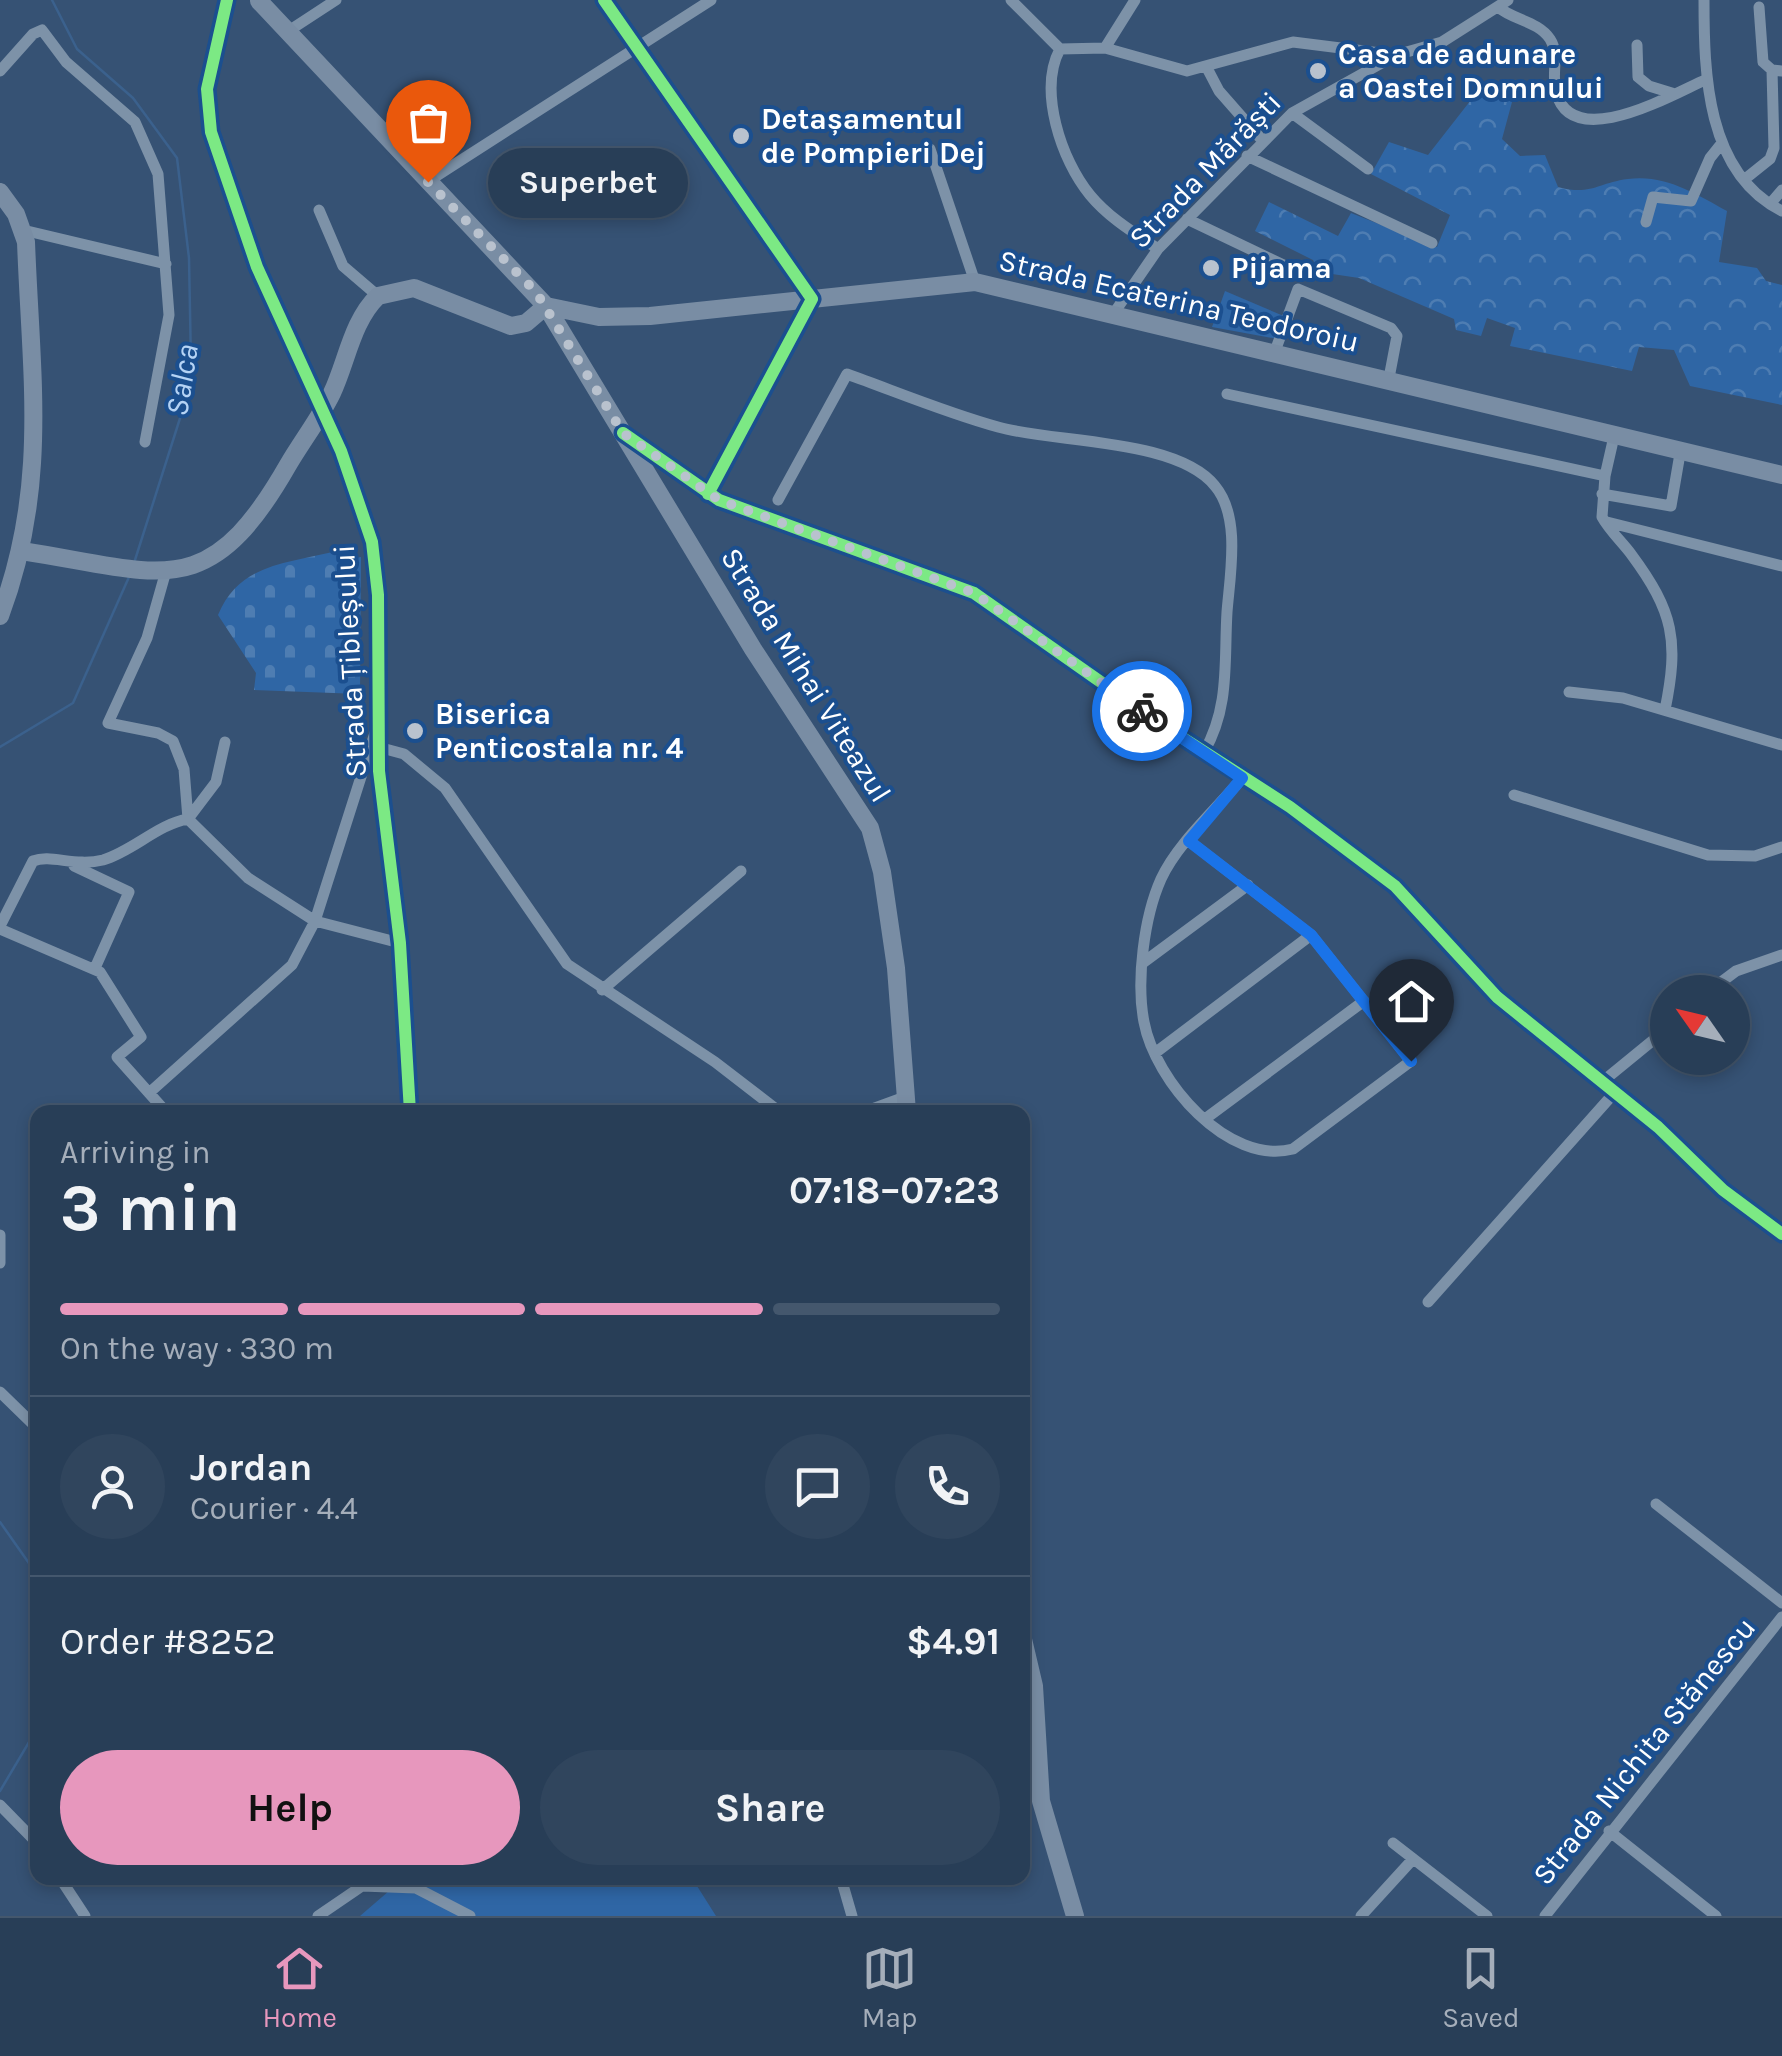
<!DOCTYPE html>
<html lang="en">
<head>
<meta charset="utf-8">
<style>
	:root { --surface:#283e57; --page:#30455d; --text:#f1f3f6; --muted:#a5aeba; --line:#44576d; --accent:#e797bd }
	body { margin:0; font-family:Karla,sans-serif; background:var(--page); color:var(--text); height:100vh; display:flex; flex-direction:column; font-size:38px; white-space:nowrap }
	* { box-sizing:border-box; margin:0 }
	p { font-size:32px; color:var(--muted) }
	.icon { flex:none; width:55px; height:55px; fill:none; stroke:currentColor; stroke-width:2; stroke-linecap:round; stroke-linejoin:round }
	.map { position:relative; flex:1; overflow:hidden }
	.side { position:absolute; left:30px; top:1105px; width:1000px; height:780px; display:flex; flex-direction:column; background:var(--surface); border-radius:20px; box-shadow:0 5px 15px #0003,0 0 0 2px var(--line) }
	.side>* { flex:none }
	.needle { width:65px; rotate:304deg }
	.fabs { position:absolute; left:1650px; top:975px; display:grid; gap:20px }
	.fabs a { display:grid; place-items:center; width:100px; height:100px; border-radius:50%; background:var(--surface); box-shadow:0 5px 15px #0003,0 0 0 2px var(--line); font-size:50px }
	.pin { position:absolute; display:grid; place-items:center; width:85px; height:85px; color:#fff; margin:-102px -42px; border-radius:50% 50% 50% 0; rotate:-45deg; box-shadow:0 0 10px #0007 }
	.pin .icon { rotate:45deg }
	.courier { position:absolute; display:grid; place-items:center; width:100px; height:100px; margin:-50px; border:8px solid #1a73e8; border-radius:50%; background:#fff; color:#222; box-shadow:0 2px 12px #0007 }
	.bubble { position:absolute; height:70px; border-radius:35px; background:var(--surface); box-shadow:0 5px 15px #0003,0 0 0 2px var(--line); font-size:32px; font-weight:700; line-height:70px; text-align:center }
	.summary em { font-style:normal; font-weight:700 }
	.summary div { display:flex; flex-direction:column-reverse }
	.summary { display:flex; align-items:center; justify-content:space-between; height:170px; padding:0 30px }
	h1 { font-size:65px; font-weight:700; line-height:75px }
	.bar { display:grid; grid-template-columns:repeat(4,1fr); gap:15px 10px; align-content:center; height:120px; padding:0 30px }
	.bar i { height:12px; border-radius:8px; background:var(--line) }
	.bar .active { background:var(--accent) }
	.bar p { grid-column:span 4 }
	.line { display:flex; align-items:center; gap:25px; padding:0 30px; border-top:2px solid var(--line) }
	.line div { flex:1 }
	.round { display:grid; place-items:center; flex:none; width:105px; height:105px; border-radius:52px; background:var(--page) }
	.button { display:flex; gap:20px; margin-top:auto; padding:20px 30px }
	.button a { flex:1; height:115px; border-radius:60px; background:var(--accent); color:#111; font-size:40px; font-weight:700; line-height:115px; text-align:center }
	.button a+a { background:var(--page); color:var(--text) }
	.tabs { display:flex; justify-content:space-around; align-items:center; height:140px; border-top:2px solid var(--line); background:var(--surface); font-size:28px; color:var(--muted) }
	.tabs a { display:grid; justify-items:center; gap:5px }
	.tabs .active { color:var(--accent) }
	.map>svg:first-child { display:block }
	.grass { fill:#2f66a5 }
	.forest { fill:url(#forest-crowns) }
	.cemetery { fill:url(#cemetery-stones) }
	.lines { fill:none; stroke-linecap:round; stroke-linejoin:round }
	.stream { stroke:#3b618d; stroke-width:2.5 }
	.street { stroke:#7d92a8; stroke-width:11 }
	.secondary { stroke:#798da4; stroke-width:18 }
	.cycleway-casing { stroke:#1b4f8f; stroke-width:19 }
	.cycleway { stroke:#7ce984; stroke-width:12 }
	.done { stroke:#b9c2ce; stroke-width:10; stroke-dasharray:0 18 }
	.route { stroke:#1a73e8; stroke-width:12 }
	.poi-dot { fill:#b9c2ce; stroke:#1b4f8f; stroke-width:4 }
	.labels { text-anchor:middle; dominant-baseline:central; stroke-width:8; stroke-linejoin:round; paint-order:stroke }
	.poi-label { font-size:30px; font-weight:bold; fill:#fff; stroke:#1b4f8f; text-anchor:start }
	.street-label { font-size:30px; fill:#fff; stroke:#1b4f8f }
	.water-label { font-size:32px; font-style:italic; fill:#b5d3f5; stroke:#1b4f8f }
</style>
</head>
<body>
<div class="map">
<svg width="1782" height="1916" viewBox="0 0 1782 1916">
	<defs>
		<pattern id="forest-crowns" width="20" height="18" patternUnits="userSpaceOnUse" patternTransform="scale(2.5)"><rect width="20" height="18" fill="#2f66a5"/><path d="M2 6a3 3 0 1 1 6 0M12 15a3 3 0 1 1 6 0" fill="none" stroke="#4e7db2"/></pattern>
		<pattern id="cemetery-stones" width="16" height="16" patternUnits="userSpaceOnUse" patternTransform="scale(2.5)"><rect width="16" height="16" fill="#2f66a5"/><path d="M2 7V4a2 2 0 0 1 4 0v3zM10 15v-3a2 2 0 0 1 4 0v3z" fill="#4e7db2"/></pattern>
	</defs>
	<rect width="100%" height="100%" fill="#365274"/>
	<path class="grass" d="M1225,291L1286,317L1278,339L1212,327Z
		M404,1878H692L716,1916H360Z"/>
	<path class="forest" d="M1485,82L1507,90L1512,102L1502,139L1520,156L1545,155L1558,187C1591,196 1597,183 1628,179C1665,174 1696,194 1727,211L1719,262L1757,268L1766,281L1782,285V405L1690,386L1674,350L1639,347L1632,371L1510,346L1515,328L1487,318L1481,336L1456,330L1454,319L1359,278L1319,272L1313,260L1255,231L1269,202L1338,236L1351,213L1437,247L1450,215L1371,174L1389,142L1428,155Z"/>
	<path class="cemetery" d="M340,550L342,560L361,557L360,694L254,690L256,673L218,615C240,562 288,564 340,550Z"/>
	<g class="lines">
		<path class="stream" d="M52,0L77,49L133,98L177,158L189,258L191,364L182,412L135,560
			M0,747L73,703L129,577
			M0,1522L38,1576
			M0,1791L38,1727"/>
		<path class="street" d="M227,0L207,89L211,132L257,267L341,451L372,542L378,595L379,771L400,943L410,1112
			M604,0L812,299L708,494
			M1011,0L1060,49
			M1704,0C1704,73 1706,173 1782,211
			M1498,7C1513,20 1538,21 1550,39C1560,54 1551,74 1556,92C1572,153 1671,95 1705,80
			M1759,7L1763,62L1772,70
			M287,32L336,0
			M1637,45L1638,77L1649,86L1675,94
			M1105,48L1135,0
			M1060,49L1105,48L1187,71L1293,42L1396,55
			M1060,49C1038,90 1061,160 1090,195C1108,217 1134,233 1158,249
			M1207,68L1219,91L1262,140
			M0,71L33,34L42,30L66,62L135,122L158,174L169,315L145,442
			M1292,113L1368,169
			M930,149L975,282
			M1247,156L1432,243
			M1745,179L1770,159L1774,148L1772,70L1782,71
			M427,182L711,0
			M1770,204L1782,190
			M319,210L343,266L378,296
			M1187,219L1296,271
			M1646,222L1653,197L1691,201L1710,158L1722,143
			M23,230L166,264
			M1114,313L1158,249L1292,113L1396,55L1442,42L1508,0
			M1275,351L1298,289L1391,328L1397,336L1389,378
			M1227,394L1605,476
			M1615,432L1605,476L1602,517C1609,530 1622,542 1631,554C1674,612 1679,641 1665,710
			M631,438L719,500L974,593L1155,720L1290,807L1395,886L1497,997L1658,1127L1723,1190L1782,1234
			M1602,494L1671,506L1681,448
			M778,500L847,374C897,392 947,413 998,427C1053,443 1177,438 1215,486C1241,517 1230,574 1227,612C1224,662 1230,707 1204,752
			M1607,522L1782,566
			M166,571L147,638L108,723L158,733L173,741L184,769L188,819
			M1569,692L1623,698L1782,745
			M375,733L315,921L400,943
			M378,747L404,754L445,788L567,964L715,1062L780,1112
			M1514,795L1708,855L1755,856L1782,847
			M188,819L216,782L225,742
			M1189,841L1311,935L1411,1061L1293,1149C1228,1166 1155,1081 1144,1022C1136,981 1144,917 1161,879C1178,842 1217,809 1242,778
			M74,866L129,892L95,968
			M0,926L33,861C51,854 75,867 103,860C133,851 158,824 188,819
			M0,929L100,972L141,1037L117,1057L166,1112
			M1144,962L1248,885
			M602,990L741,871
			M1708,992L1736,971L1782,955
			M1155,1053L1311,935
			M1602,1082L1668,1028
			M149,1093L292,965L315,921L248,878L188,819
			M864,1112L905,1097
			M1205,1119L1364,1001
			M0,1235V1263
			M1428,1302L1615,1092
			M0,1392L38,1429
			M1656,1504L1782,1603
			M0,1805L38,1844
			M1609,1831L1716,1916
			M1393,1843L1487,1916
			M60,1878L85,1916
			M841,1878L852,1916
			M318,1916L362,1886L416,1888L470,1916
			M1361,1916L1413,1859
			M1545,1916L1782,1617"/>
		<path class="secondary" d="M259,1L546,306L753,649L870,828L882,872L896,968L907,1112
			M0,192L16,214L26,242C31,377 49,486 0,616
			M546,306L599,317L650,316L975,282L1782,475
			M22,551C163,573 208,605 288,465C302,441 320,418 332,393C347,361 352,321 378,296L414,288L511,326L526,323L546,306
			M1022,1635L1034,1686L1041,1801L1075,1916"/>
		<g class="cycleway-casing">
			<path id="cycleway" d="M227,0L207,89L211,132L257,267L341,451L372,542L378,595L379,771L400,943L410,1112
				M604,0L812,299L708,494
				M623,433L719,500L974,593L1155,720L1290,807L1395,886L1497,997L1658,1127L1723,1190L1782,1234"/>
		</g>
		<use href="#cycleway" class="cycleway"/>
	</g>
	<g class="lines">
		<path class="done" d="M428,182L536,292L623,433L719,500L974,593L1142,711"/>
		<path class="route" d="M1142,711L1242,778L1189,841L1311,935L1411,1061"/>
	</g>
	<g class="poi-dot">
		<circle cx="1318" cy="71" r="10"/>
		<circle cx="741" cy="136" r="10"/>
		<circle cx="1211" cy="268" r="10"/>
		<circle cx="415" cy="731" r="10"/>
	</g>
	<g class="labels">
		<g class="poi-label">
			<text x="1338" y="54">Casa de adunare<tspan x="1338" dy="34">a Oastei Domnului</tspan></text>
			<text x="761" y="119">Detașamentul<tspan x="761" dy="34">de Pompieri Dej</tspan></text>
			<text x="1231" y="268">Pijama</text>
			<text x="435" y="714">Biserica<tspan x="435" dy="34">Penticostala nr. 4</tspan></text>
		</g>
		<g class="street-label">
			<text transform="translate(1205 170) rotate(-46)">Strada Mărăști</text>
			<text transform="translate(1179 301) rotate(13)">Strada Ecaterina Teodoroiu</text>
			<text transform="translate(350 661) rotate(-93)">Strada Țibleșului</text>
			<text transform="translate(806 675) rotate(58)">Strada Mihai Viteazul</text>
			<text transform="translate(1644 1751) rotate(-51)">Strada Nichita Stănescu</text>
		</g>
		<g class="water-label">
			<text transform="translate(182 380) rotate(-81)">Salca</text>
		</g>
	</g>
</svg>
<div class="fabs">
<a><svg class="needle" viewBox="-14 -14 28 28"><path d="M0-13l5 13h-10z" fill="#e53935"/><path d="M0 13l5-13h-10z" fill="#a5aeba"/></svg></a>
</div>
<div class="pin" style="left:428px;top:182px;background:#ea580c"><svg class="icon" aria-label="bag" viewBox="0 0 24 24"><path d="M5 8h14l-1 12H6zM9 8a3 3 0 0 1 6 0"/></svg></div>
<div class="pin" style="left:1411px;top:1061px;background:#1f2937"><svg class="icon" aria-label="home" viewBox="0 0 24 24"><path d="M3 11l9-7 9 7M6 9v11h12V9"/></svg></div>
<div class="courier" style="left:1142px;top:711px"><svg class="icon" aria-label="bike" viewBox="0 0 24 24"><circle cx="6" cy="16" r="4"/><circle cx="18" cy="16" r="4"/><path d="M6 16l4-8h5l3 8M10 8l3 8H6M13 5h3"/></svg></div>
<div class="bubble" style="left:488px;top:148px;width:200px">Superbet</div>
<section class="side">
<div class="summary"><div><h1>3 min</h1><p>Arriving in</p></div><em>07:18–07:23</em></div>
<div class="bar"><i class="active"></i><i class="active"></i><i class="active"></i><i></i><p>On the way · 330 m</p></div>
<div class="line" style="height:180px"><a class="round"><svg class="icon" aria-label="person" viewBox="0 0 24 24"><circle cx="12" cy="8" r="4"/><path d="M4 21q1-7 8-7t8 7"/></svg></a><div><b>Jordan</b><p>Courier · 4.4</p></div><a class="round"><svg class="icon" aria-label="chat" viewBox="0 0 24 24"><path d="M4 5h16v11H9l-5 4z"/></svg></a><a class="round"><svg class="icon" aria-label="phone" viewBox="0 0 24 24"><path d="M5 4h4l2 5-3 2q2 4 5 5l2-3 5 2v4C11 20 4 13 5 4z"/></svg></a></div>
<div class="line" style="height:130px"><div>Order #8252</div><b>$4.91</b></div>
<div class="button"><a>Help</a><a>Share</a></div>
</section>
</div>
<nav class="tabs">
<a class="active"><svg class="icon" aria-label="home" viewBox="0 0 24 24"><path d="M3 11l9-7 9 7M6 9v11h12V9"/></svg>Home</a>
<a><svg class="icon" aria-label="map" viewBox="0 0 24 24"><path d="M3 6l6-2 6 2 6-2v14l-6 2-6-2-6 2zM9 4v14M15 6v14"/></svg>Map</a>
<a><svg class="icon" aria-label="saved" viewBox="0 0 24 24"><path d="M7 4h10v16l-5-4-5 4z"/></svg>Saved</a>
</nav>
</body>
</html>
